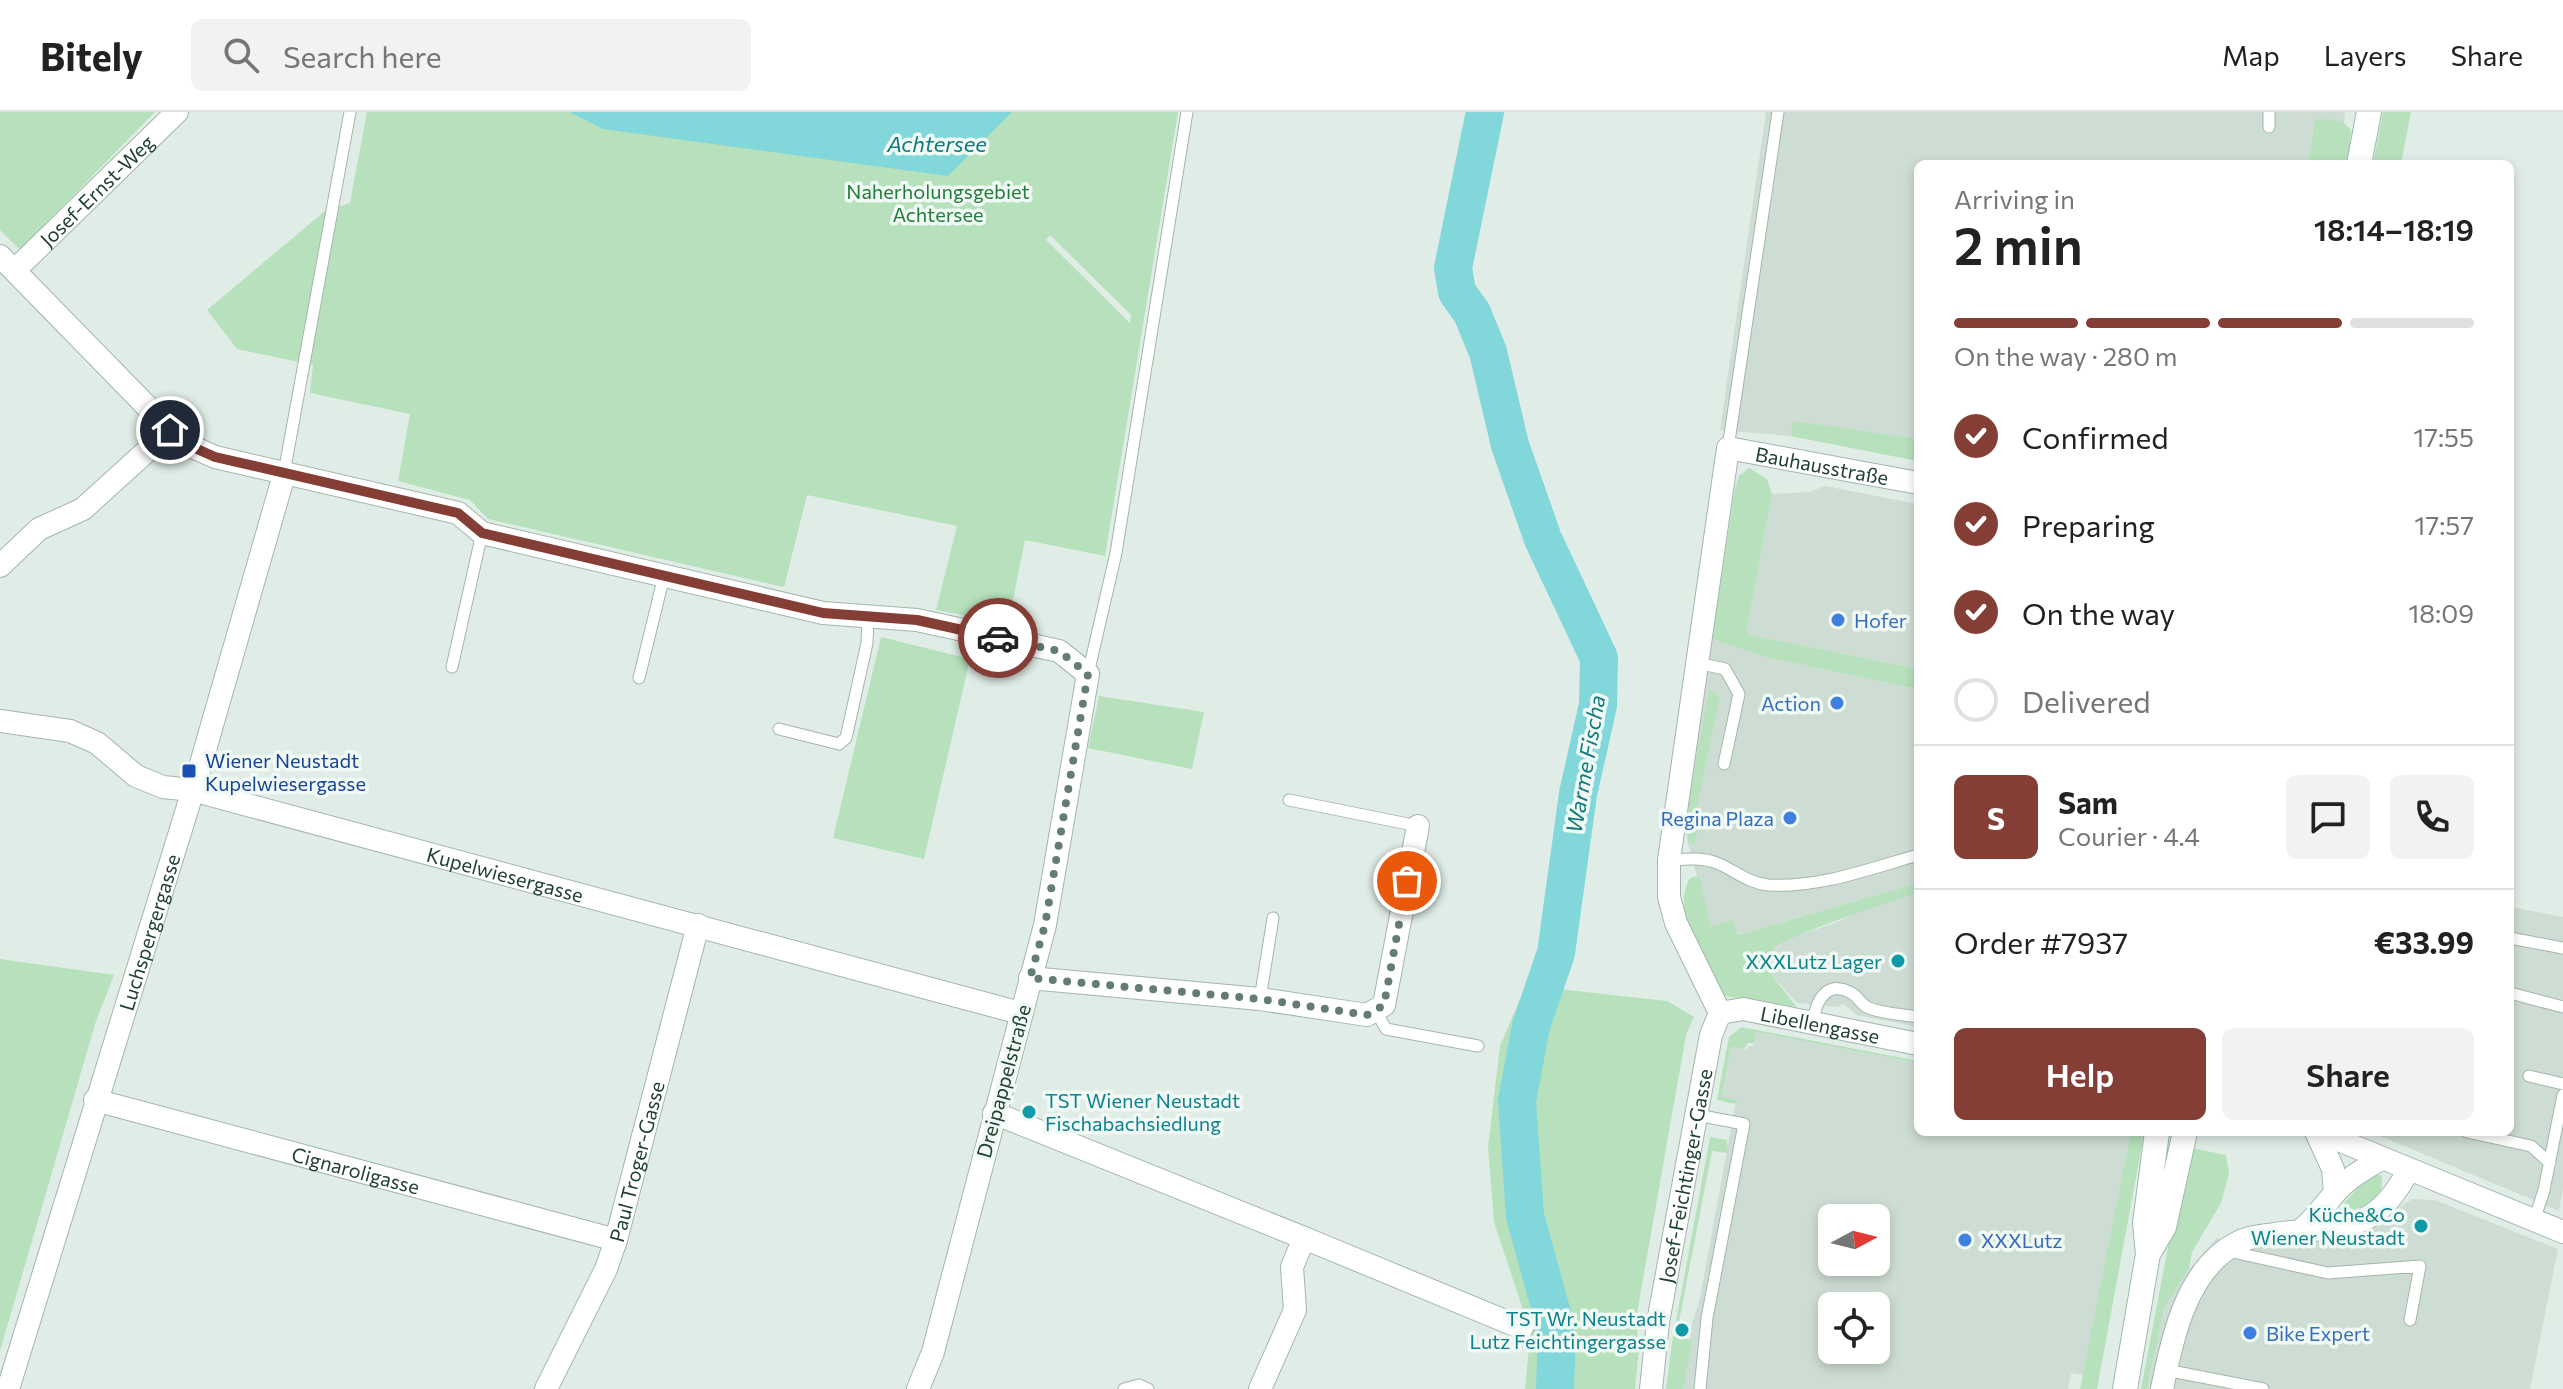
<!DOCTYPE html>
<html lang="en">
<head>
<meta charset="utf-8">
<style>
	:root { --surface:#fff; --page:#f2f2f2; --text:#222; --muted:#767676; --line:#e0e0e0; --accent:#853e35 }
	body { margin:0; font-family:Commissioner,sans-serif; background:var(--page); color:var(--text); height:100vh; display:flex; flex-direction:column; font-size:30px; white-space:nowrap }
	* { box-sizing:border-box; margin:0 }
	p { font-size:26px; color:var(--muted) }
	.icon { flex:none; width:44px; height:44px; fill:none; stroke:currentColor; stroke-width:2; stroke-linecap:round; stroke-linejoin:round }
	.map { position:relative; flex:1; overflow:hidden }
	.drawer { position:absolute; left:1914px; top:48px; width:600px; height:976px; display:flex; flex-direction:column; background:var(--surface); border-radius:12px; box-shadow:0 4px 12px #0003 }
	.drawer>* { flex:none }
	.needle { width:52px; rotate:83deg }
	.tools { position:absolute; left:1818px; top:1092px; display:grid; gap:16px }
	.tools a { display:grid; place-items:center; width:72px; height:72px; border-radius:12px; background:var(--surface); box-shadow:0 4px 12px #0003; font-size:40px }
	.pin { position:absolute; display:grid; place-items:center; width:68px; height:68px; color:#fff; margin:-34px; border:4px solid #fff; border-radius:50%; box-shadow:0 2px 8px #0007 }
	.courier { position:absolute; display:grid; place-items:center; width:80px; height:80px; margin:-40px; border:6px solid #853e35; border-radius:50%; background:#fff; color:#222; box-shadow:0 2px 10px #0007 }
	.head em { font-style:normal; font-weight:600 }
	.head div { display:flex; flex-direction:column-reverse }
	.head { display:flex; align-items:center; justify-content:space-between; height:136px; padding:0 40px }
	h1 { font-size:52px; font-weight:600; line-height:60px }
	.bar { display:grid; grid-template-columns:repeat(4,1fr); gap:12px 8px; align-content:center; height:96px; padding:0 40px }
	.bar i { height:10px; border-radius:6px; background:var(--line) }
	.bar .selected { background:var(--accent) }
	.bar p { grid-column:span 4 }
	.line { display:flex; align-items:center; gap:20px; padding:0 40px; border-top:2px solid var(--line) }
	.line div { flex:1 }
	.round { display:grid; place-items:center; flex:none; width:84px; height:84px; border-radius:12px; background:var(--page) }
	ol { padding:0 40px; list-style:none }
	li { display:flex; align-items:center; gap:24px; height:88px }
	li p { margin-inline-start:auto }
	li .icon { padding:8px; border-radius:50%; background:var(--accent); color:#fff; stroke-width:4 }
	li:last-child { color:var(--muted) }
	li i { width:44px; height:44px; border:4px solid var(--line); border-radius:50% }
	.action { display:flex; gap:16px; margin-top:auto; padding:16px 40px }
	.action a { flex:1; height:92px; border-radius:12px; background:var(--accent); color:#fff; font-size:32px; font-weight:600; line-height:92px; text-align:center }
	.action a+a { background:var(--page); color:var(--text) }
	header { display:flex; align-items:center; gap:48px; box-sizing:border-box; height:112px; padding:0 40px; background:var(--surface); border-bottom:2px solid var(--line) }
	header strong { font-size:38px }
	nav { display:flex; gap:44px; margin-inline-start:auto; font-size:28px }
	.search { width:560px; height:72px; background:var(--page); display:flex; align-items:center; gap:20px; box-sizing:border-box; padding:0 28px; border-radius:12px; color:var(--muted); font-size:30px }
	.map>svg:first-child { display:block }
	.built { fill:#ceddd4; fill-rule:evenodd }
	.green { fill:#b6e1bc; fill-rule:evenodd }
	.water { fill:#81d7d9 }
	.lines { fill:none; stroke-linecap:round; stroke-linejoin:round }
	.river { stroke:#81d7d9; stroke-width:38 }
	.service-casing { stroke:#a2b6ac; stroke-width:13 }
	.minor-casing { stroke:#a2b6ac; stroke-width:24 }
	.secondary-casing { stroke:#9dbaac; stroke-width:26 }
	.service { stroke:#fff; stroke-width:11 }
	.minor { stroke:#fff; stroke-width:22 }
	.secondary { stroke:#fff; stroke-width:24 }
	.done { stroke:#637d71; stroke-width:8; stroke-dasharray:0 14.4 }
	.route { stroke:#853e35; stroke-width:10 }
	.shop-dot { fill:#3f7fe0; stroke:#f1f9f4; stroke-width:3 }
	.transit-dot { fill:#1a4fb4; stroke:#f1f9f4; stroke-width:3 }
	.culture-dot { fill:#0f9aa8; stroke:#f1f9f4; stroke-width:3 }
	.labels { text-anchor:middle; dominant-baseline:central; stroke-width:7; stroke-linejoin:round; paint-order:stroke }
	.street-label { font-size:20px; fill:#1f4032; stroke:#f1f9f4 }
	.park-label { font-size:20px; fill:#247c3a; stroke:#f1f9f4 }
	.shop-label { font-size:20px; fill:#366cbe; stroke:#f1f9f4; text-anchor:start }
	.transit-label { font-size:20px; fill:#164399; stroke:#f1f9f4; text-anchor:start }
	.culture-label { font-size:20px; fill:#0d838f; stroke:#f1f9f4; text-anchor:end }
	.water-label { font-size:22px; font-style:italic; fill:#117a7d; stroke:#f1f9f4 }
</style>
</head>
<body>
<header>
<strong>Bitely</strong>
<div class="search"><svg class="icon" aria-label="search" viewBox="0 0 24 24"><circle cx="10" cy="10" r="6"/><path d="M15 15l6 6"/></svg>Search here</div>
<nav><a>Map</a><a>Layers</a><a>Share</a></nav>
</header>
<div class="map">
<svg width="2563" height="1277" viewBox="0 0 2563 1277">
	<rect width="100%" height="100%" fill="#e0ede6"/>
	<path class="built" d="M1766,0H2345L2344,11L2315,8L2308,52H1918V349L1791,324L1720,318Z
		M1825,374L1918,392V557L1746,522L1772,382L1809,380Z
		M1712,527L1765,545L1918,577V771L1737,823L1711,816L1688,731L1686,709Z
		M1918,781V915L1857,903L1843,892L1837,895L1797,891L1769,860L1773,837L1786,827L1832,812L1881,790Z
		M2510,795L2563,805V1075L2559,1099L2371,1020H2510Z
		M1756,920L1918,951V1020H2131L2084,1263L2071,1261L2068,1277H1683L1692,1212L1700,1186L1736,989L1722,986L1731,935L1747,938L1749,934H1753ZM1832,1106H1876V1150H1832ZM1832,1194H1876V1238H1832Z
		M2412,1087L2435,1088L2558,1137L2530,1277H2147L2164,1196L2189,1157L2217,1126L2275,1137L2363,1120Z"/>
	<path class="green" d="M0,0H155L20,138L0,118Z
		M367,0H1178L1105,444L1025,428L1008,512L936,498L957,414L807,383L784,475L488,407L470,388L398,369L410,302L310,281L313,253L237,237L207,198L325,99L350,91ZM1050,123L1131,203L1130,211L1046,128Z
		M2383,0H2411L2401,52H2373Z
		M2329,7L2344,11L2351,18L2348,52H2308L2315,8Z
		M1793,309L1918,327V349L1791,324Z
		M1749,356L1767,367L1772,382L1746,522L1918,557V577L1765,545L1712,527L1735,376L1739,364Z
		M881,525L970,547L924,747L833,726Z
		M1709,577L1720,585L1697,693L1698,718L1694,732L1688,731L1686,709Z
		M1099,584L1204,600L1192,657L1088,636Z
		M1699,764L1711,815L1733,808L1738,823L1918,771V781C1899,786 1782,826 1774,836C1770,842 1770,854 1769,860L1797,895L1725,884C1710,849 1668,804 1690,766Z
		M0,847L114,863L96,909L0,1239Z
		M1530,864L1559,877L1667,889L1694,905L1686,923L1636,1207L1639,1237L1635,1277H1525L1529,1235L1522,1195L1494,1110L1488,1035L1500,934Z
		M1741,915L1918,949V951L1756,920L1754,931H1748L1744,937L1731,935L1722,985L1737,988L1735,992L1717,988L1729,925Z
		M2131,1020H2143L2142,1033L2097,1277H2080Z
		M1710,1025L1727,1028L1728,1041L1712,1039L1679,1210L1676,1209Z
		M2187,1035L2226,1043L2229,1061L2221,1091L2192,1140L2189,1157L2164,1196L2147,1277H2141Z
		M2378,1062L2382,1064L2381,1081L2373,1094L2329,1109L2360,1073Z
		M1673,1224L1692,1228L1683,1277H1666Z"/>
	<path class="water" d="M569,0H1012L948,64L603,17Z"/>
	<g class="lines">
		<path class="river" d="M1485,0L1453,156L1457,180L1472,201L1488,240L1510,333L1543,427L1599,546L1598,593L1578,682L1556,841L1531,914L1517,989L1525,1104L1557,1220L1555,1277"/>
		<g class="service-casing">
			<path id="service" d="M2269,15V0
				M1728,336L1778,0
				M284,361L350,0
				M1697,551L1725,557L1739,582L1724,652
				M452,555L482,421
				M1088,562L1116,441L1187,0
				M639,566L664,464
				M779,617L839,632L846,626L867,531L868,507
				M1289,688L1418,714
				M1669,748C1685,747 1702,745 1717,751C1734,758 1748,771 1768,773C1819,776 1869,757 1918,743
				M2510,826L2563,836
				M2510,881L2563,895
				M1260,887L1273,806
				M1377,901L1386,917L1478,934
				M1813,912C1815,890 1826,866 1853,882C1858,885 1861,892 1867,895C1881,902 1903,902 1918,905
				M2529,964L2563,972
				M1697,1003L1744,1012L1707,1206L1700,1277
				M2467,1020L2531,1034L2550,1051
				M2534,1109L2544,1078L2563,983
				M2228,1139L2328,1161L2420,1154L2410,1208
				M2166,1258L2263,1277
				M1124,1277L1139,1273L1148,1277"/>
		</g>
		<g class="minor-casing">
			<g id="minor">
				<path d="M0,144L170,318L188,333L215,345L458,401L482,421L823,501L917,508L1059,539L1088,562L1045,813L933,1240L918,1277"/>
				<path id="s1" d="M15,158L177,0"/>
				<path d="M0,454L39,417L83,397L170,318"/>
				<path id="s2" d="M0,609L70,619L97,631L136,664L163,675L192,678L1020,901"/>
				<path d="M1030,866L1260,887L1367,903L1384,893L1418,714"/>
				<path id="s3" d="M1720,901L1676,811L1669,785V748L1728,336L1918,371"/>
				<path id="s4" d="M1720,901L1743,897L1918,932"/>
				<path id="s5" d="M95,988L616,1128"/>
				<path d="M994,1001L1304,1126L1292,1155L1295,1198L1260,1277"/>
				<path d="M2316,1020L2333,1057L2335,1081"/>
				<path d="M2319,1020L2563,1120"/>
				<path d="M2300,1119C2315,1107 2322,1096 2334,1082C2346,1067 2364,1057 2381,1047"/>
				<path d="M1304,1126L1522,1216"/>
				<path id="s6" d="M8,1277L198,662L284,363"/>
				<path id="s7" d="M546,1277L606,1157L616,1128L698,813"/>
				<path id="s8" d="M1651,1277L1658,1210L1711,923L1720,901"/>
				<path d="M2162,1277C2172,1226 2187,1155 2239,1130C2250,1124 2263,1124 2275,1122C2340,1113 2373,1125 2408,1059"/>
			</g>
		</g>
		<g class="secondary-casing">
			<path id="secondary" d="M2359,52L2369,0
				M2148,1142L2164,1115L2185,1020
				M2125,1277L2148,1142L2145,1111L2157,1020"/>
		</g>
		<use href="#service" class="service"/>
		<use href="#minor" class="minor"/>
		<use href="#secondary" class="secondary"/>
	</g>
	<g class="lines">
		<path class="done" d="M998,526L1059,539L1088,562L1045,813L1030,866L1260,887L1367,903L1384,893L1407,769"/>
		<path class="route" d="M170,318L188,333L215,345L458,401L482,421L823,501L917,508L998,526"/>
	</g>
	<g class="shop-dot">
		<circle cx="1838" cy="508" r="8"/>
		<circle cx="1837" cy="591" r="8"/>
		<circle cx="1790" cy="706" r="8"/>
		<circle cx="1965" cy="1128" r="8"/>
		<circle cx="2250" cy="1221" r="8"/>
	</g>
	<rect class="transit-dot" x="181" y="651" width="16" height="16" rx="4"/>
	<g class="culture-dot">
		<circle cx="1898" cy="849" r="8"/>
		<circle cx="1029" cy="1000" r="8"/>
		<circle cx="2421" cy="1114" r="8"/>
		<circle cx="1682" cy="1218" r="8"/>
	</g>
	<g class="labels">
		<g class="street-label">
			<text stroke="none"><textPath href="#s1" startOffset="114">Josef-Ernst-Weg</textPath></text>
			<text stroke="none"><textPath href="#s3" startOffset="676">Bauhausstraße</textPath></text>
			<text stroke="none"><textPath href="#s2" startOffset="534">Kupelwiesergasse</textPath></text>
			<text stroke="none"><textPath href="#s6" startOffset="478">Luchspergergasse</textPath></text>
			<text stroke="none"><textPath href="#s4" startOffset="102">Libellengasse</textPath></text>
			<text transform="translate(1003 969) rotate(-75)">Dreipappelstraße</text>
			<text stroke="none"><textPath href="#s7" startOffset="246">Paul Troger-Gasse</textPath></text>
			<text stroke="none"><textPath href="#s5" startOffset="270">Cignaroligasse</textPath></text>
			<text stroke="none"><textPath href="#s8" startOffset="216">Josef-Feichtinger-Gasse</textPath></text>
		</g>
		<g class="park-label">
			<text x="938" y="79">Naherholungsgebiet<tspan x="938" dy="23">Achtersee</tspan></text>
		</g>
		<g class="shop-label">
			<text x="1854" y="508">Hofer</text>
			<text x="1821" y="591" text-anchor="end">Action</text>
			<text x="1774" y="706" text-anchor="end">Regina Plaza</text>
			<text x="1981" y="1128">XXXLutz</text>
			<text x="2266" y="1221">Bike Expert</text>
		</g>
		<g class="transit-label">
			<text x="205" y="648">Wiener Neustadt<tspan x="205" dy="23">Kupelwiesergasse</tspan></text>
		</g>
		<g class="culture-label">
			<text x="1882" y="849">XXXLutz Lager</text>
			<text x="1045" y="988" text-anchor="start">TST Wiener Neustadt<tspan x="1045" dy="23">Fischabachsiedlung</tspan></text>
			<text x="2405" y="1102">Küche&amp;Co<tspan x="2405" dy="23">Wiener Neustadt</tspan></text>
			<text x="1666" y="1206">TST Wr. Neustadt<tspan x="1666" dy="23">Lutz Feichtingergasse</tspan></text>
		</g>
		<g class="water-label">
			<text x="937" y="31">Achtersee</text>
			<text transform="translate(1585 652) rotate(-80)">Warme Fischa</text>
		</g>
	</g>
</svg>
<div class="tools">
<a><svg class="needle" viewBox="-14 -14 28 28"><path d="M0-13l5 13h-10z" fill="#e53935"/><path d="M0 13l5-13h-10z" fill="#767676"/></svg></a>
<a><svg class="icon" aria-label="locate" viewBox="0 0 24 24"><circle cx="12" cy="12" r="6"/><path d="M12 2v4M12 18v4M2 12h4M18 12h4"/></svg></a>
</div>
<div class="pin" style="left:1407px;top:769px;background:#ea580c"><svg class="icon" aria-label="bag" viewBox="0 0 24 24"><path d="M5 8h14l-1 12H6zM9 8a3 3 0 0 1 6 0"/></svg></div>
<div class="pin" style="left:170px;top:318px;background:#1f2937"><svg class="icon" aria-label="home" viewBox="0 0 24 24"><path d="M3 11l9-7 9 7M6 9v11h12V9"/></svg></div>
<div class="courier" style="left:998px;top:526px"><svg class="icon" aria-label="car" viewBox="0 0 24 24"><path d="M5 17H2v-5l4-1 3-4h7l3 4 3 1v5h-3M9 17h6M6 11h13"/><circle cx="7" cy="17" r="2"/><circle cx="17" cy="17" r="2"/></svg></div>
<section class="drawer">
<div class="head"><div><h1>2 min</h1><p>Arriving in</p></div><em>18:14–18:19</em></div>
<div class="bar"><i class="selected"></i><i class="selected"></i><i class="selected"></i><i></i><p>On the way · 280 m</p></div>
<ol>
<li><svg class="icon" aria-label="check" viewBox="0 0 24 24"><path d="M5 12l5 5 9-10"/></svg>Confirmed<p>17:55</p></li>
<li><svg class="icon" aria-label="check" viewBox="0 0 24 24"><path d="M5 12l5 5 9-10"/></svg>Preparing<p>17:57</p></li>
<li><svg class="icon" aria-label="check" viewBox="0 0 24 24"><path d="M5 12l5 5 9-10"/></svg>On the way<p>18:09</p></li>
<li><i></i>Delivered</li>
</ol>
<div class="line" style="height:144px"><b class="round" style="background:var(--accent);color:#fff">S</b><div><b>Sam</b><p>Courier · 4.4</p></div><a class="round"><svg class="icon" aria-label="chat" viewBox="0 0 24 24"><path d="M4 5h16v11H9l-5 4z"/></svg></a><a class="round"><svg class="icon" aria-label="phone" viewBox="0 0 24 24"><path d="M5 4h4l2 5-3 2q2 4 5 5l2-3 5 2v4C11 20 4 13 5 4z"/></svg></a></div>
<div class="line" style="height:104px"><div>Order #7937</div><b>€33.99</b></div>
<div class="action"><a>Help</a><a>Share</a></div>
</section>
</div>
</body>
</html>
